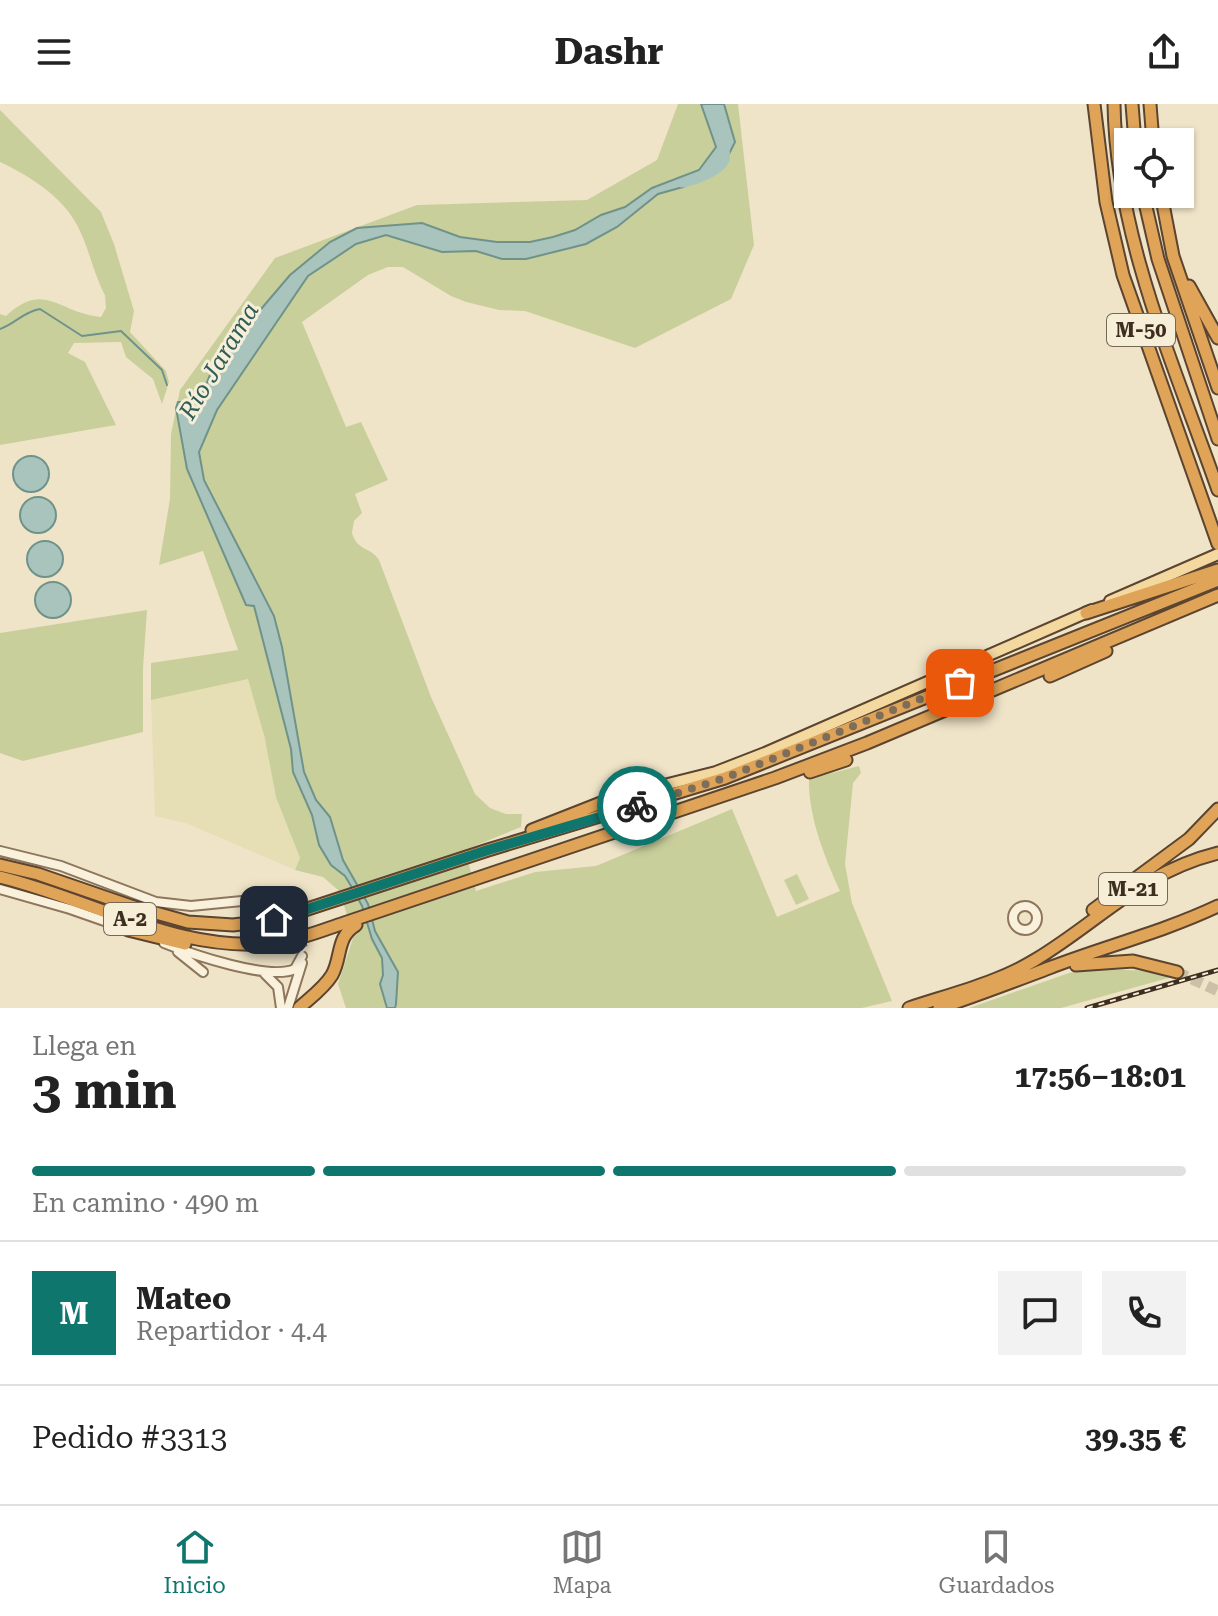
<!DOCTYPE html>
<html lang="es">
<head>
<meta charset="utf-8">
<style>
	:root { --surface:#fff; --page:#f2f2f2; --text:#222; --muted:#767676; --line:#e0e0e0; --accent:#0f766e }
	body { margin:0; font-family:"Roboto Serif",serif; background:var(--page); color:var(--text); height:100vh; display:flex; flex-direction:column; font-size:30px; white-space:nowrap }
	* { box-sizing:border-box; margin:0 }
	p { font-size:26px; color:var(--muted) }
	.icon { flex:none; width:44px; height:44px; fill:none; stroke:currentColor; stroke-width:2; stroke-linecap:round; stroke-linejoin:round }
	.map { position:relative; height:904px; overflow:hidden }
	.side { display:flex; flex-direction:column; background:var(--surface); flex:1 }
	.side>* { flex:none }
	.controls { position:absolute; left:1114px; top:24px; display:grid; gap:16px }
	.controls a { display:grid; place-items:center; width:80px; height:80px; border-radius:0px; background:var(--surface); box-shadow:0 2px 6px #0004; font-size:40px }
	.pin { position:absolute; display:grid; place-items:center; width:68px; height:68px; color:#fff; margin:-34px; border-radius:16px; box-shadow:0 4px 12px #0006 }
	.courier { position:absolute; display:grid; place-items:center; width:80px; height:80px; margin:-40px; border:6px solid #0f766e; border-radius:50%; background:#fff; color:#222; box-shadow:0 2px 10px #0007 }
	.head em { font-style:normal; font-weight:700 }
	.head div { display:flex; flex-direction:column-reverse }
	.head { display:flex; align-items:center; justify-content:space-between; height:136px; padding:0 32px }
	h1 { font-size:52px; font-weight:700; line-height:60px }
	.bar { display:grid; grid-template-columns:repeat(4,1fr); gap:12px 8px; align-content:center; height:96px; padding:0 32px }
	.bar i { height:10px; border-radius:6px; background:var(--line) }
	.bar .active { background:var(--accent) }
	.bar p { grid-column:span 4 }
	.line { display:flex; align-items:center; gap:20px; padding:0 32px; border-top:2px solid var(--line) }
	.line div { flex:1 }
	.round { display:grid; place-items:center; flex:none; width:84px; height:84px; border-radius:0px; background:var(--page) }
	header { display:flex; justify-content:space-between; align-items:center; height:104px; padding:0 32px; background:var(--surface); font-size:36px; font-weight:700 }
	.menu { display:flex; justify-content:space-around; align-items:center; height:112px; border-top:2px solid var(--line); background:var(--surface); font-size:22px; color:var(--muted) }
	.menu a { display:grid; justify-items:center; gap:4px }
	.menu .active { color:var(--accent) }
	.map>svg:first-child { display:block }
	.farmland { fill:#e6deb5 }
	.green { fill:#c9cf9b }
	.water { fill:#a9c4bc; stroke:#6f938a; stroke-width:2 }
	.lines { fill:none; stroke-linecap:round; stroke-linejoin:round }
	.stream { stroke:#6f938a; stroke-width:2 }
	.river { stroke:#a9c4bc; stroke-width:9 }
	.highway-tunnel { stroke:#ccc0a6; stroke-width:11; stroke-dasharray:11 5.5; stroke-linecap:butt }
	.minor-casing { stroke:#8d765c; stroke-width:12 }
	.major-casing { stroke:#5b4430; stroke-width:14 }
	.highway-casing { stroke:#5b4430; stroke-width:15 }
	.minor { stroke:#faf1dc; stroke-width:8 }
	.major { stroke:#f3d9a0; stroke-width:10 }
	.highway { stroke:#e0a458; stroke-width:11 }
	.rail-casing { stroke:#3d2e20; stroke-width:5 }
	.rail { stroke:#f7eed8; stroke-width:2; stroke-dasharray:6; stroke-linecap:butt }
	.minor-bridge-casing { stroke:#8d765c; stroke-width:12; stroke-linecap:butt }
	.minor-bridge { stroke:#faf1dc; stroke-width:8 }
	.done { stroke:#7c6e5b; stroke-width:8; stroke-dasharray:0 14.4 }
	.route { stroke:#0f766e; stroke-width:10 }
	.labels { text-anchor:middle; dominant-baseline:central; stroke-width:6; stroke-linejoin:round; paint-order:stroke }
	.shield { fill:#f7eed8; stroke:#756857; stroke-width:2 }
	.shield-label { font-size:20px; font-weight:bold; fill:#3d2e20 }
	.water-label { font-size:24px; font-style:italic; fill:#2f5d5a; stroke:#f7eed8 }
</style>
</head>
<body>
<header><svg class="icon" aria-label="menu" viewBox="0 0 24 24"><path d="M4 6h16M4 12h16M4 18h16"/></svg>Dashr<svg class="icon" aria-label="share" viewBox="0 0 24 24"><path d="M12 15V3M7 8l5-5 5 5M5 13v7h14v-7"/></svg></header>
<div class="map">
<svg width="1218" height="904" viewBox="0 0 1218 904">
	<rect width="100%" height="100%" fill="#f0e4c8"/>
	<path class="farmland" d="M248,574L290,727L300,755L295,766L186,719L155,712L151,596Z"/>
	<path class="green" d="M678,0H738L754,141L731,195L635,244L525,207L499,206L466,198L451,192L403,163H388L368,171L302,218L346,323L361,318L388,376L355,390L362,409L354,417L352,429C357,447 371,443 379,456L431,593L475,690L490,704L506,710H522L521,723L465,746L476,787L535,768L596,762L732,705L777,813L840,787C825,754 808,712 809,675L859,662L861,669L853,679L845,760L852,799L892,897L862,904H346L338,880L354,831L339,787L323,773L295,766L300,754L276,693L265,635L248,575L151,596V559L238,546L203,447L159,461L170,395L171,330L180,286L275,154L417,101L587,96L657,56Z
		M0,6L101,108L114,140L134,207L130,228L166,267L169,278L162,300L153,275L126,253L121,238L74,239L68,249L85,258L116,321L0,341V210L6,212C45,176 58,209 101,213L106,204L105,191C93,169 89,143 77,121C62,92 28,71 0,58Z
		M147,506L143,564V628L23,657L0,649V529Z
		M797,770L809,795L796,801L784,776Z
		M1096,865L1155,867L1172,873L1061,904H969L1069,869Z"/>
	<path class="water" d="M701,0H724L735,38L729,50L707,71L683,83L658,90L617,123L586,140L526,155H502L476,147L442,148L386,131L356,140L308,172L217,306L199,348L204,376L274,512L282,543L304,668L316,696L330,713L343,756L368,800L375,827L398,868L396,900L395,904H387L380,880L383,871L382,854L372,835L362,802L354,787L345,772L331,761L319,741L312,711L293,668L291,645L254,502L246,501L187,365L176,304L178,298H182L195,308L210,271L256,211L290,171L330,138L357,124L422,119L460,133L497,138H530L553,133L575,126L601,111L625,103L652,84L699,66L716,43Z
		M13 370a18 18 0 1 1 36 0a18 18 0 1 1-36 0Z
		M20 411a18 18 0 1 1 36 0a18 18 0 1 1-36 0Z
		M27 455a18 18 0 1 1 36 0a18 18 0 1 1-36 0Z
		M35 496a18 18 0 1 1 36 0a18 18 0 1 1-36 0Z"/>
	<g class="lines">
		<path class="stream" d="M0,225C16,219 23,208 40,205L82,232L121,227L162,266L167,281"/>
		<path class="river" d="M682,79C693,78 721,67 725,56C726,53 725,45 725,42"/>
		<path class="highway-tunnel" d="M1177,868L1218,887"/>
		<g class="minor-casing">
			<path id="minor" d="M0,747L61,762L156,798L191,802L252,796L277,804
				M0,785L70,805L133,827
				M1013 814a12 12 0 1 1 24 0a12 12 0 1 1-24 0Z
				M164,839C191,850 269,877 295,865L302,852
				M178,848L203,868
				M265,870L278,883L281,904
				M288,904L302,859"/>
		</g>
		<g class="major-casing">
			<path id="major" d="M1110,497L1218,450
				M616,693L716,668L765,649L1092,506"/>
		</g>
		<g class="highway-casing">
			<path id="highway" d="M1094,0L1106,98L1123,171L1218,440
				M1114,0C1116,133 1175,263 1218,386
				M1132,0L1135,38
				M1150,0L1153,38
				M1143,90L1158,155L1218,335
				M1161,90L1173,152L1218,284
				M1189,182L1218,234
				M1086,509L1218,466
				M1050,572L1106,547
				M810,668L846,656
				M532,726L616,693
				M0,761L38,770L131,802L188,818L233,821L274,816L488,746L725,674L1218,476
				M0,773C92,795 182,852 279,838C302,835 323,826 344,819L775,674L867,639L1218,491
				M1093,806L1189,735L1218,705
				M128,826L185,840
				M1076,861L1133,857L1177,868
				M299,904C310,894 324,884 332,871C342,853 336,833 356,821
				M909,904C951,890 997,879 1035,856C1100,817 1141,768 1218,749
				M939,904C976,892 1012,878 1049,864C1106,842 1163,828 1218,802"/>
		</g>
		<use href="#minor" class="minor"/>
		<use href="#major" class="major"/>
		<use href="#highway" class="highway"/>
		<g class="rail-casing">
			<path id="rail" d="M1087,904L1218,866"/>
		</g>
		<use href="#rail" class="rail"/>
		<g class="minor-bridge-casing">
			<path id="minor-bridge" d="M277,804L292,817L302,844"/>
		</g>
		<use href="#minor-bridge" class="minor-bridge"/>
	</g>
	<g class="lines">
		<path class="done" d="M637,702L725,674L960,579"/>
		<path class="route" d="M274,816L488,746L637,702"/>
	</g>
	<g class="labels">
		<g class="shield">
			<rect x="1107" y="210" width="68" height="32" rx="6"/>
			<rect x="1099" y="769" width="68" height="32" rx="6"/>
			<rect x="104" y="799" width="52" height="32" rx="6"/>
		</g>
		<g class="shield-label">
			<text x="1141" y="226">M-50</text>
			<text x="1133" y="785">M-21</text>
			<text x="130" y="815">A-2</text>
		</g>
		<g class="water-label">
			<text transform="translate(219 257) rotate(-59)">Río Jarama</text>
		</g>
	</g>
</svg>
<div class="controls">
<a><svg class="icon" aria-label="locate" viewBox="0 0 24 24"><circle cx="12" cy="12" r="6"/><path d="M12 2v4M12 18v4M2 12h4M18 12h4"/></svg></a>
</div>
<div class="pin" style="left:960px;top:579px;background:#ea580c"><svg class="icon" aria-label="bag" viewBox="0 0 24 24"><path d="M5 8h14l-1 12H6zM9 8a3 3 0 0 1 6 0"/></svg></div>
<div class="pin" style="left:274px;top:816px;background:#1f2937"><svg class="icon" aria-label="home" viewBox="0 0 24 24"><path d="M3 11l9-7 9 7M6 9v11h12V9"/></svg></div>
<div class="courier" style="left:637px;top:702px"><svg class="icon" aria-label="bike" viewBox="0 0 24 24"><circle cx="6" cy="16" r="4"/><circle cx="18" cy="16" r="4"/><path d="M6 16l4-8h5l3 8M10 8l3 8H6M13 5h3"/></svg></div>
</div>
<section class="side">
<div class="head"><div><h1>3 min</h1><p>Llega en</p></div><em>17:56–18:01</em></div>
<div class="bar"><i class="active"></i><i class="active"></i><i class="active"></i><i></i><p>En camino · 490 m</p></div>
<div class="line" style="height:144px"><b class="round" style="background:var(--accent);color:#fff">M</b><div><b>Mateo</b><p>Repartidor · 4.4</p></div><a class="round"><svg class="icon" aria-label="chat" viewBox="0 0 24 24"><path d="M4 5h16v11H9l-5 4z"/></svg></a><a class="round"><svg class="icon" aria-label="phone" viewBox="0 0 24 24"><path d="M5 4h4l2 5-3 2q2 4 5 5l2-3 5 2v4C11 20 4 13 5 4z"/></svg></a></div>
<div class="line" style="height:104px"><div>Pedido #3313</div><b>39.35 €</b></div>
</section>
<nav class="menu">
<a class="active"><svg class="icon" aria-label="home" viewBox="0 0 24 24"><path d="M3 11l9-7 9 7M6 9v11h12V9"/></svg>Inicio</a>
<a><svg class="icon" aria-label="map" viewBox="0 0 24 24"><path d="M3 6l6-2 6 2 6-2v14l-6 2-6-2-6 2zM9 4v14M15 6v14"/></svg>Mapa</a>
<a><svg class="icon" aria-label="saved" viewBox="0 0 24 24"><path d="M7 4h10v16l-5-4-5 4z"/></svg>Guardados</a>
</nav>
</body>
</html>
